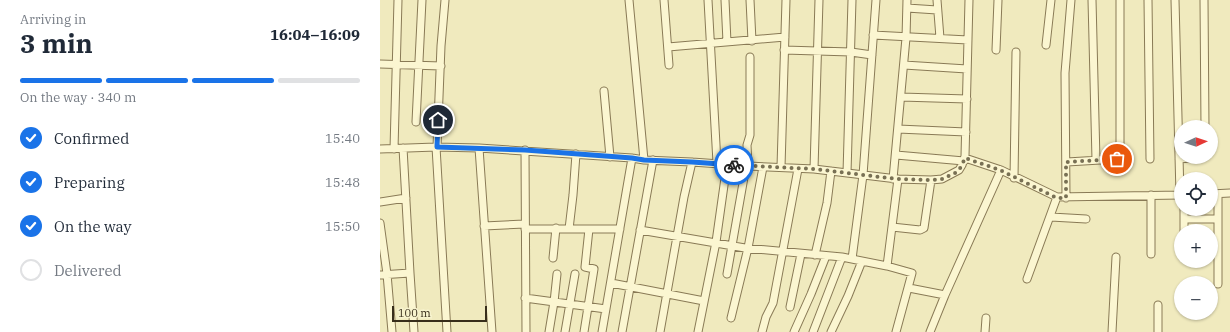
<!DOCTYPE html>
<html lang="en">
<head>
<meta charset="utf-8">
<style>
	:root { --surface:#fff; --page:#f2f2f3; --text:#1f2937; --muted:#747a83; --line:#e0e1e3; --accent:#1a73e8 }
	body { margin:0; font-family:"IBM Plex Serif",serif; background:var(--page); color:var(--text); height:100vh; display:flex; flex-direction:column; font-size:15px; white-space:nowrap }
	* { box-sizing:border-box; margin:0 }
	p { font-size:13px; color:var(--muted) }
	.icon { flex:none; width:22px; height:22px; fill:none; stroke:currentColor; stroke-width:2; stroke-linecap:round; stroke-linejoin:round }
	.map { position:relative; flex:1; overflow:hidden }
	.panel { display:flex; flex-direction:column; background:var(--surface); width:380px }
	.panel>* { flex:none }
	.needle { width:26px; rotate:87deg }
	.fabs { position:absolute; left:794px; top:120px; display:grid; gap:8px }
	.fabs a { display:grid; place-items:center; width:44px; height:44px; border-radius:50%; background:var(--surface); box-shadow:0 1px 3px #0004; font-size:20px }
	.scale { position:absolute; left:12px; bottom:10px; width:95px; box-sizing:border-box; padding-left:4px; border:2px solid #382e1b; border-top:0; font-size:11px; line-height:14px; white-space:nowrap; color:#382e1b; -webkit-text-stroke:3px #f7f3ce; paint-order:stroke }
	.pin { position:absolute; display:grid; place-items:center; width:34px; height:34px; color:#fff; margin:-17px; border:2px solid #fff; border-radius:50%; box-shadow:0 1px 4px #0007 }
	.courier { position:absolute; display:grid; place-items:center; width:40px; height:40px; margin:-20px; border:3px solid #1a73e8; border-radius:50%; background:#fff; color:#222; box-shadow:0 1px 5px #0007 }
	.overview em { font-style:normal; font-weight:700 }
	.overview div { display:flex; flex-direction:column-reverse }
	.overview { display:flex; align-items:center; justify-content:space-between; height:68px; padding:0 20px }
	h1 { font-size:26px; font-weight:700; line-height:30px }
	.bar { display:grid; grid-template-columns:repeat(4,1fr); gap:6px 4px; align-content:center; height:48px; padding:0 20px }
	.bar i { height:5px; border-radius:3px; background:var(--line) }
	.bar .active { background:var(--accent) }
	.bar p { grid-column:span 4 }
	ol { padding:0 20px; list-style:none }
	li { display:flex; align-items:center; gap:12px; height:44px }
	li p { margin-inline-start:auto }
	li .icon { padding:4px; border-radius:50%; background:var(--accent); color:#fff; stroke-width:4 }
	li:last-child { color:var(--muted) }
	li i { width:22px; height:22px; border:2px solid var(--line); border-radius:50% }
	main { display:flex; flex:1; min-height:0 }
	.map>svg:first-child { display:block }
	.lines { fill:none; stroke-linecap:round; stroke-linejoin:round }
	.minor-casing { stroke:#897a56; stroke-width:9 }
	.minor { stroke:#fbf6d1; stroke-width:7 }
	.done { stroke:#787054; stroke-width:4; stroke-dasharray:0 7.2 }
	.route { stroke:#1a73e8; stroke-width:5 }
</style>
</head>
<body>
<main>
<section class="panel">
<div class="overview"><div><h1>3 min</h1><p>Arriving in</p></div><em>16:04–16:09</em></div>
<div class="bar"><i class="active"></i><i class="active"></i><i class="active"></i><i></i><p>On the way · 340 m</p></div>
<ol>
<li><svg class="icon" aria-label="check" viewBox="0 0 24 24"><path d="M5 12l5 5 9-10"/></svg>Confirmed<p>15:40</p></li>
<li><svg class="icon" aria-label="check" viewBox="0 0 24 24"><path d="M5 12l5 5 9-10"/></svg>Preparing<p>15:48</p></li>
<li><svg class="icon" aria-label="check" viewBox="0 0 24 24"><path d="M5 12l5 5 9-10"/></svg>On the way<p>15:50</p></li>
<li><i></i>Delivered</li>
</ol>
</section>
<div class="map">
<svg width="850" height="332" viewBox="0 0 850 332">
	<rect width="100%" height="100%" fill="#f0eabe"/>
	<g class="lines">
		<g class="minor-casing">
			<path id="minor" d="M249,0L264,160
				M284,0L289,65
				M328,0L337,163
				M345,0L347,42
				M370,0L372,41
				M557,0L560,38
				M712,0L716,160
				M768,0L770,159
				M795,0L800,195
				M824,0L825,127
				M527,8L557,10
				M493,35L588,40
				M666,45L671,0
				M288,47L405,37
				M404,50L471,52L492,55
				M616,50L618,0
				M0,64L61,66
				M524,65L587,69
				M224,91L230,157
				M521,97L587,99
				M36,122L42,0
				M518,129L586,132
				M56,147L67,332
				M57,147L61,46L65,0
				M99,148L112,332
				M0,149L56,147L99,148L252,158L264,160L312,162L368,166L434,169L517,179L551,180L562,179L579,170L582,165L585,156L589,0
				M14,149L18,0
				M145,150L146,332
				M516,155L584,161
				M585,158L621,170L677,197L801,195
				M799,159L822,157
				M687,162L737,159L740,155V0
				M368,166L367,145L370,135V57
				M401,167L406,0
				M434,169L439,0
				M467,173L472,0
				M634,178L636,52
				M513,179L526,38L527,0
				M831,194L850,193
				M838,194V284
				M771,195V254
				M686,198L685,73L691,0
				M0,202L26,198
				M804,209V231
				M671,217L706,219
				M804,219H838
				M0,223L7,274L12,332
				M104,226L144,224
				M512,227L540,230L544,228L551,180
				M145,229H240
				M189,229L193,195L196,154
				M260,230L365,248L462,257L507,266L532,273L516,332
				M435,255L447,203L451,171
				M173,258L176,228
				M472,259L483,175L496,0
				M507,266L518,179
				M30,273L34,332
				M347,274L366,166
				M0,275L30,273L23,148
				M647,279L677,197
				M231,283L324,301
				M529,288L565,295
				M145,298L226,309
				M410,307L421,254
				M351,318L368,248L383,167
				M169,332L174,302L177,274
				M185,332L195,274
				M204,332L214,269L205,267L209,229
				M222,332L252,158
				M242,332L273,160
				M280,332L304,197L312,162
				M318,332L336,242L347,164
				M382,332L386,317L393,303L418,169
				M414,332L431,294L446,256
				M433,332L462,257
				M451,332L468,296L482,261
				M550,332L565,295L621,170
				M605,332L606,318
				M732,332L736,257
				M778,332V305"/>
		</g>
		<use href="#minor" class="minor"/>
	</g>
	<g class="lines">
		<path class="done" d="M354,165L434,169L517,179L551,180L562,179L575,173L579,170L582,165L585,158L620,170L677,198H686V162L737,159"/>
		<path class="route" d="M58,120L57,147L145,150L252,158L264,160L312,162L354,165"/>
	</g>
</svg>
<div class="fabs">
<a><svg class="needle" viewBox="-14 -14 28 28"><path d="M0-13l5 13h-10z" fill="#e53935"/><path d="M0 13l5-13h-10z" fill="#747a83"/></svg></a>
<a><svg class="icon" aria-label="locate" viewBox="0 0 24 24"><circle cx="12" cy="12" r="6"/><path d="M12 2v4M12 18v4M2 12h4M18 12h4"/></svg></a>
<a>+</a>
<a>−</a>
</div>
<div class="scale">100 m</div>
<div class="pin" style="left:737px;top:159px;background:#ea580c"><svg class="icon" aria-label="bag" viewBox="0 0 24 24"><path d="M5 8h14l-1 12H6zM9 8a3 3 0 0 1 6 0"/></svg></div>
<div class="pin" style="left:58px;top:120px;background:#1f2937"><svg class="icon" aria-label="home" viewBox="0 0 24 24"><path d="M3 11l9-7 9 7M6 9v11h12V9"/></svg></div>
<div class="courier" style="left:354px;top:165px"><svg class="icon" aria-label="bike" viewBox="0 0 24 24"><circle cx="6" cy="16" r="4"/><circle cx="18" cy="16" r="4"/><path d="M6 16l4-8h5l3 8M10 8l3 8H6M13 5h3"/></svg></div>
</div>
</main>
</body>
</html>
